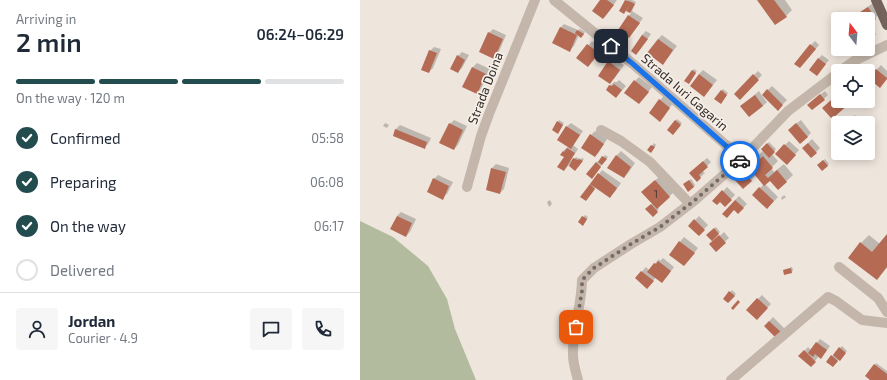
<!DOCTYPE html>
<html lang="en">
<head>
<meta charset="utf-8">
<style>
	:root { --surface:#fff; --page:#f6f6f7; --text:#1f2937; --muted:#747a83; --line:#e0e1e3; --accent:#234c4f }
	body { margin:0; font-family:"Exo 2",sans-serif; background:var(--page); color:var(--text); height:100vh; display:flex; flex-direction:column; font-size:15px; white-space:nowrap }
	* { box-sizing:border-box; margin:0 }
	p { font-size:13px; color:var(--muted) }
	.icon { flex:none; width:22px; height:22px; fill:none; stroke:currentColor; stroke-width:2; stroke-linecap:round; stroke-linejoin:round }
	.map { position:relative; flex:1; overflow:hidden }
	.panel { display:flex; flex-direction:column; background:var(--surface); width:360px }
	.panel>* { flex:none }
	.needle { width:26px; rotate:344deg }
	.buttons { position:absolute; left:471px; top:12px; display:grid; gap:8px }
	.buttons a { display:grid; place-items:center; width:44px; height:44px; border-radius:4px; background:var(--surface); box-shadow:0 2px 10px #0003; font-size:20px }
	.pin { position:absolute; display:grid; place-items:center; width:34px; height:34px; color:#fff; margin:-17px; border-radius:8px; box-shadow:0 2px 6px #0006 }
	.courier { position:absolute; display:grid; place-items:center; width:40px; height:40px; margin:-20px; border:3px solid #1a73e8; border-radius:50%; background:#fff; color:#222; box-shadow:0 1px 5px #0007 }
	.headline em { font-style:normal; font-weight:600 }
	.headline div { display:flex; flex-direction:column-reverse }
	.headline { display:flex; align-items:center; justify-content:space-between; height:68px; padding:0 16px }
	h1 { font-size:26px; font-weight:600; line-height:30px }
	.bar { display:grid; grid-template-columns:repeat(4,1fr); gap:6px 4px; align-content:center; height:48px; padding:0 16px }
	.bar i { height:5px; border-radius:3px; background:var(--line) }
	.bar .selected { background:var(--accent) }
	.bar p { grid-column:span 4 }
	.line { display:flex; align-items:center; gap:10px; padding:0 16px; border-top:1px solid var(--line) }
	.line div { flex:1 }
	.round { display:grid; place-items:center; flex:none; width:42px; height:42px; border-radius:4px; background:var(--page) }
	ol { padding:0 16px; list-style:none }
	li { display:flex; align-items:center; gap:12px; height:44px }
	li p { margin-inline-start:auto }
	li .icon { padding:4px; border-radius:50%; background:var(--accent); color:#fff; stroke-width:4 }
	li:last-child { color:var(--muted) }
	li i { width:22px; height:22px; border:2px solid var(--line); border-radius:50% }
	main { display:flex; flex:1; min-height:0 }
	.map>svg:first-child { display:block }
	.green { fill:#b2bb9e }
	.shadow { fill:#0003 }
	.building { fill:#b56a53 }
	.lines { fill:none; stroke-linecap:round; stroke-linejoin:round }
	.minor { stroke:#c4b6aa; stroke-width:10 }
	.major { stroke:#73635b; stroke-width:10 }
	.done { stroke:#746c67; stroke-width:4; stroke-dasharray:0 7.2 }
	.route { stroke:#1a73e8; stroke-width:5 }
	.labels { text-anchor:middle; dominant-baseline:central; stroke-width:3.5; stroke-linejoin:round; paint-order:stroke }
	.number-label { font-size:11px; fill:#543b33 }
	.street-label { font-size:13px; fill:#332b28; stroke:#f6efe8 }
</style>
</head>
<body>
<main>
<section class="panel">
<div class="headline"><div><h1>2 min</h1><p>Arriving in</p></div><em>06:24–06:29</em></div>
<div class="bar"><i class="selected"></i><i class="selected"></i><i class="selected"></i><i></i><p>On the way · 120 m</p></div>
<ol>
<li><svg class="icon" aria-label="check" viewBox="0 0 24 24"><path d="M5 12l5 5 9-10"/></svg>Confirmed<p>05:58</p></li>
<li><svg class="icon" aria-label="check" viewBox="0 0 24 24"><path d="M5 12l5 5 9-10"/></svg>Preparing<p>06:08</p></li>
<li><svg class="icon" aria-label="check" viewBox="0 0 24 24"><path d="M5 12l5 5 9-10"/></svg>On the way<p>06:17</p></li>
<li><i></i>Delivered</li>
</ol>
<div class="line" style="height:72px"><a class="round"><svg class="icon" aria-label="person" viewBox="0 0 24 24"><circle cx="12" cy="8" r="4"/><path d="M4 21q1-7 8-7t8 7"/></svg></a><div><b>Jordan</b><p>Courier · 4.9</p></div><a class="round"><svg class="icon" aria-label="chat" viewBox="0 0 24 24"><path d="M4 5h16v11H9l-5 4z"/></svg></a><a class="round"><svg class="icon" aria-label="phone" viewBox="0 0 24 24"><path d="M5 4h4l2 5-3 2q2 4 5 5l2-3 5 2v4C11 20 4 13 5 4z"/></svg></a></div>
</section>
<div class="map">
<svg width="527" height="380" viewBox="0 0 527 380">
	<rect width="100%" height="100%" fill="#eee5dc"/>
	<path class="green" d="M0,221L33,237L68,266L87,299L95,329L116,380H0Z"/>
	<path class="shadow" d="M241,0H257L247,14L243,18Z
		M267,0H272L276,2L272,11L283,18L273,32L269,37L259,29L271,13L268,11L270,6L269,5L260,11Z
		M398,0H425L432,10L426,16Z
		M513,3L519,14L515,18L508,22V19H506L502,12L506,8Z
		M204,24L218,30L220,29L225,32L223,35H219L214,46L210,50L200,28Z
		M133,29L146,35L138,54L134,58L129,33Z
		M513,29L516,34L508,41V33Z
		M286,31L291,34L280,49L276,53L272,51L282,35Z
		M302,35L317,46L307,59L298,39Z
		M232,41L242,48L228,66L218,58Z
		M455,41L459,45L444,63L451,45Z
		M74,47L81,49L73,68L69,72L70,51Z
		M102,52L109,55L102,68L98,72V56Z
		M462,55L469,60L457,75L458,59Z
		M253,58L264,65L254,79L239,75Z
		M117,63L130,69L121,89L117,93L112,68Z
		M499,64L505,71H491L493,69Z
		M521,65L527,71V79L509,78Z
		M334,69L337,71L330,81L332,71Z
		M343,70L357,80L348,91L339,74Z
		M398,71L402,75L380,98L375,94Z
		M279,77L292,87L283,99L275,81Z
		M259,80L266,86L256,97L250,86L254,82H257Z
		M412,86L427,100L418,109L403,95L402,96L407,102L403,106H381L399,91L402,96Z
		M363,89L368,93L362,101L361,91Z
		M512,89L515,91L508,99V93Z
		M465,91L468,95L464,99L452,101Z
		M304,96L313,103L304,116L300,100Z
		M495,115L497,118L492,122V117Z
		M317,119L322,123L313,133L308,130Z
		M94,120L107,126L98,145L94,149L90,124Z
		M199,120L204,123L198,133V122Z
		M441,120L451,133L447,137L433,126Z
		M25,123L29,125L27,128L23,126Z
		M211,123L223,131L213,145L218,149L211,160L212,161L216,157L220,159L222,158L224,159L215,169L209,165L204,170L205,157L203,151L209,146L206,127Z
		M40,125L71,138L68,144L64,148L34,135L36,129Z
		M235,131L247,139L239,152L235,156L231,135Z
		M452,139L460,148L451,157L443,148Z
		M429,141L439,150L427,164L416,154Z
		M409,142L416,149L412,154L418,161L411,168L414,172L424,164L433,175L418,189L410,180L405,184L418,197L407,208L393,195L404,184L396,175L391,180L380,175L388,168L389,169L394,164L392,161L404,150L403,149Z
		M294,143L296,145L291,152L289,150Z
		M261,151L275,163L268,173L264,177L248,168L257,155Z
		M245,155L248,157L233,176L236,163L238,161L239,162Z
		M347,158L351,162L342,171L345,173L337,180L335,169Z
		M465,159L469,164L467,166L458,165Z
		M136,164L149,168L144,189L140,193L132,168Z
		M242,170L261,183L254,193L236,187L227,198L231,185Z
		M78,175L93,182L87,194L82,198L74,179Z
		M299,177L314,192L297,208L299,209L293,215L287,209L293,203L283,192Z
		M331,179L335,185L334,187L326,183Z
		M367,187L375,195L365,205L360,201H354Z
		M424,195L426,197L422,200L421,198Z
		M379,196L387,204L378,213L375,200Z
		M190,200L192,204L189,207L187,202Z
		M41,212L56,219L50,232L46,236L37,216Z
		M225,215L228,217L225,223L223,217Z
		M339,216L348,225L338,235L329,226Z
		M356,227L360,232L352,240L347,235Z
		M364,232L369,238L356,250L350,245Z
		M509,235L520,244L527,235V267L517,278L501,243Z
		M324,237L338,248L328,261L310,254Z
		M303,258L314,267L306,278L296,277L291,283L276,278L286,267L289,270L299,259L300,261Z
		M432,267L433,270L432,272L424,270L426,269Z
		M372,290L376,294L368,302L364,299Z
		M402,295L411,304L396,319L387,310Z
		M413,317L425,329L421,333L405,326Z
		M460,339L470,346L465,353L459,356L451,366L440,356L448,347L451,350Z
		M482,346L487,351L475,364L467,361Z
		M516,363L527,371V380H512L515,365Z"/>
	<path class="building" d="M240,0H247L254,5L243,19L232,11Z
		M265,0L271,2L264,14L259,11Z
		M397,0H414L427,17L415,25Z
		M271,2L275,4L270,13L266,11Z
		M508,7L516,19L508,23V19H505L500,12Z
		M268,15L280,23L269,38L258,30Z
		M200,27L217,35L210,52L192,43Z
		M217,30L224,34L221,38L215,33Z
		M511,30L515,36L508,42V32Z
		M128,32L143,39L134,59L119,52Z
		M282,35L288,39L276,55L271,51Z
		M298,39L313,50L303,65L287,53Z
		M227,44L239,53L228,67L216,58Z
		M450,44L456,49L440,68L434,64Z
		M69,50L77,53L69,73L61,70Z
		M97,55L105,60L98,73L90,69Z
		M458,58L466,64L457,76L449,70Z
		M248,61L260,70L250,84L238,76Z
		M112,67L126,74L117,94L102,87Z
		M516,69L527,78V79L520,88L508,78Z
		M332,70L336,73L329,84L324,81Z
		M339,74L353,85L344,97L330,86Z
		M393,74L399,80L380,100L374,94Z
		M274,80L289,92L279,104L264,93Z
		M254,84L262,90L256,98L246,90L249,85L252,86Z
		M407,89L423,105L418,111L402,95Z
		M361,90L367,95L361,104L354,99Z
		M510,90L514,93L508,100V92Z
		M460,94L465,100L452,110L447,105Z
		M478,94V101H487L489,104L472,119L462,108Z
		M395,95L403,106L389,117L380,106Z
		M299,99L310,108L300,122L289,113Z
		M493,116L496,121L492,123L489,119Z
		M315,120L321,125L313,135L307,130Z
		M197,121L203,125L198,134L192,130Z
		M89,123L103,130L94,150L79,143Z
		M436,123L448,137L440,144L428,130Z
		M206,126L220,135L211,149L197,140Z
		M35,129L67,142L65,149L33,136Z
		M230,134L244,144L235,157L221,148Z
		M407,143L415,152L409,158L401,149Z
		M448,143L457,153L451,158L442,148Z
		M424,144L436,155L427,165L415,154Z
		M291,145L295,147L291,153L287,150Z
		M207,148L215,153L204,171L197,167L204,157L200,155L203,151L204,152Z
		M256,155L271,167L264,178L247,168Z
		M242,156L247,159L242,165L238,162Z
		M403,156L413,168L405,175L408,178L417,170L427,182L418,190L410,181L404,186L389,168L393,164L391,161L396,157L399,160Z
		M213,158L218,160L219,159L223,161L215,171L209,166Z
		M463,160L468,166L462,171L457,165Z
		M343,161L348,167L339,175L341,178L337,182L329,173Z
		M236,162L241,167L232,179L226,174Z
		M131,168L146,172L140,194L126,190Z
		M383,171L392,181L383,189L374,179Z
		M238,173L257,188L250,198L230,184Z
		M73,178L89,186L83,200L67,192Z
		M295,180L310,197L297,209L281,192Z
		M329,180L334,187L328,192L323,184Z
		M230,184L235,189L226,201L220,197Z
		M399,187L414,201L407,209L392,195Z
		M362,190L372,200L365,207L360,202L357,205L352,201Z
		M375,200L384,208L378,214L374,210L367,218L362,214Z
		M291,204L298,212L293,217L285,209Z
		M37,216L52,223L46,237L30,229Z
		M222,216L227,219L223,226L218,222Z
		M334,219L345,230L339,236L328,226Z
		M354,228L359,234L352,241L346,235Z
		M527,234V267L517,280L488,258L500,242L512,252Z
		M359,235L366,243L356,252L349,244Z
		M319,241L335,253L324,266L309,255Z
		M298,261L311,271L302,283L287,272L294,263L296,264Z
		M431,268L432,273L424,275L423,270Z
		M281,271L294,281L287,289L275,278Z
		M369,291L375,296L368,303L363,299Z
		M397,298L408,308L397,320L386,310Z
		M378,300L380,302L373,310L371,308Z
		M409,321L422,333L416,338L404,326Z
		M456,342L467,350L461,359L455,354L453,357L448,353Z
		M479,347L486,353L480,361L473,355Z
		M444,350L456,362L451,367L438,356Z
		M471,355L478,361L473,367L466,362Z
		M514,364L527,374V380H510L505,376Z"/>
	<g class="lines">
		<path class="minor" d="M194,0L273,64L382,159
			M480,71L494,61L527,45
			M241,130L261,141L290,162L330,204
			M107,187L121,136L129,114L175,0
			M479,267L518,298L527,312
			M218,380C216,372 213,364 213,355C212,330 222,305 222,280L234,268L271,244L300,227L335,200L382,159L428,111L478,73
			M371,380L468,297L476,301L502,320L527,323"/>
		<path class="major" d="M516,0L527,25"/>
	</g>
	<g class="lines">
		<path class="done" d="M216,327L222,291V280L234,268L271,244L300,227L335,200L380,161"/>
		<path class="route" d="M251,46L273,64L382,160L380,161"/>
	</g>
	<g class="labels">
		<g class="number-label">
			<text x="296" y="193">1</text>
		</g>
		<g class="street-label">
			<text transform="translate(125 88) rotate(-69)">Strada Doina</text>
			<text transform="translate(325 92) rotate(41)">Strada Iuri Gagarin</text>
		</g>
	</g>
</svg>
<div class="buttons">
<a><svg class="needle" viewBox="-14 -14 28 28"><path d="M0-13l5 13h-10z" fill="#e53935"/><path d="M0 13l5-13h-10z" fill="#747a83"/></svg></a>
<a><svg class="icon" aria-label="locate" viewBox="0 0 24 24"><circle cx="12" cy="12" r="6"/><path d="M12 2v4M12 18v4M2 12h4M18 12h4"/></svg></a>
<a><svg class="icon" aria-label="layers" viewBox="0 0 24 24"><path d="M12 4l9 5-9 5-9-5zM3 14l9 5 9-5"/></svg></a>
</div>
<div class="pin" style="left:216px;top:327px;background:#ea580c"><svg class="icon" aria-label="bag" viewBox="0 0 24 24"><path d="M5 8h14l-1 12H6zM9 8a3 3 0 0 1 6 0"/></svg></div>
<div class="pin" style="left:251px;top:46px;background:#1f2937"><svg class="icon" aria-label="home" viewBox="0 0 24 24"><path d="M3 11l9-7 9 7M6 9v11h12V9"/></svg></div>
<div class="courier" style="left:380px;top:161px"><svg class="icon" aria-label="car" viewBox="0 0 24 24"><path d="M5 17H2v-5l4-1 3-4h7l3 4 3 1v5h-3M9 17h6M6 11h13"/><circle cx="7" cy="17" r="2"/><circle cx="17" cy="17" r="2"/></svg></div>
</div>
</main>
</body>
</html>
